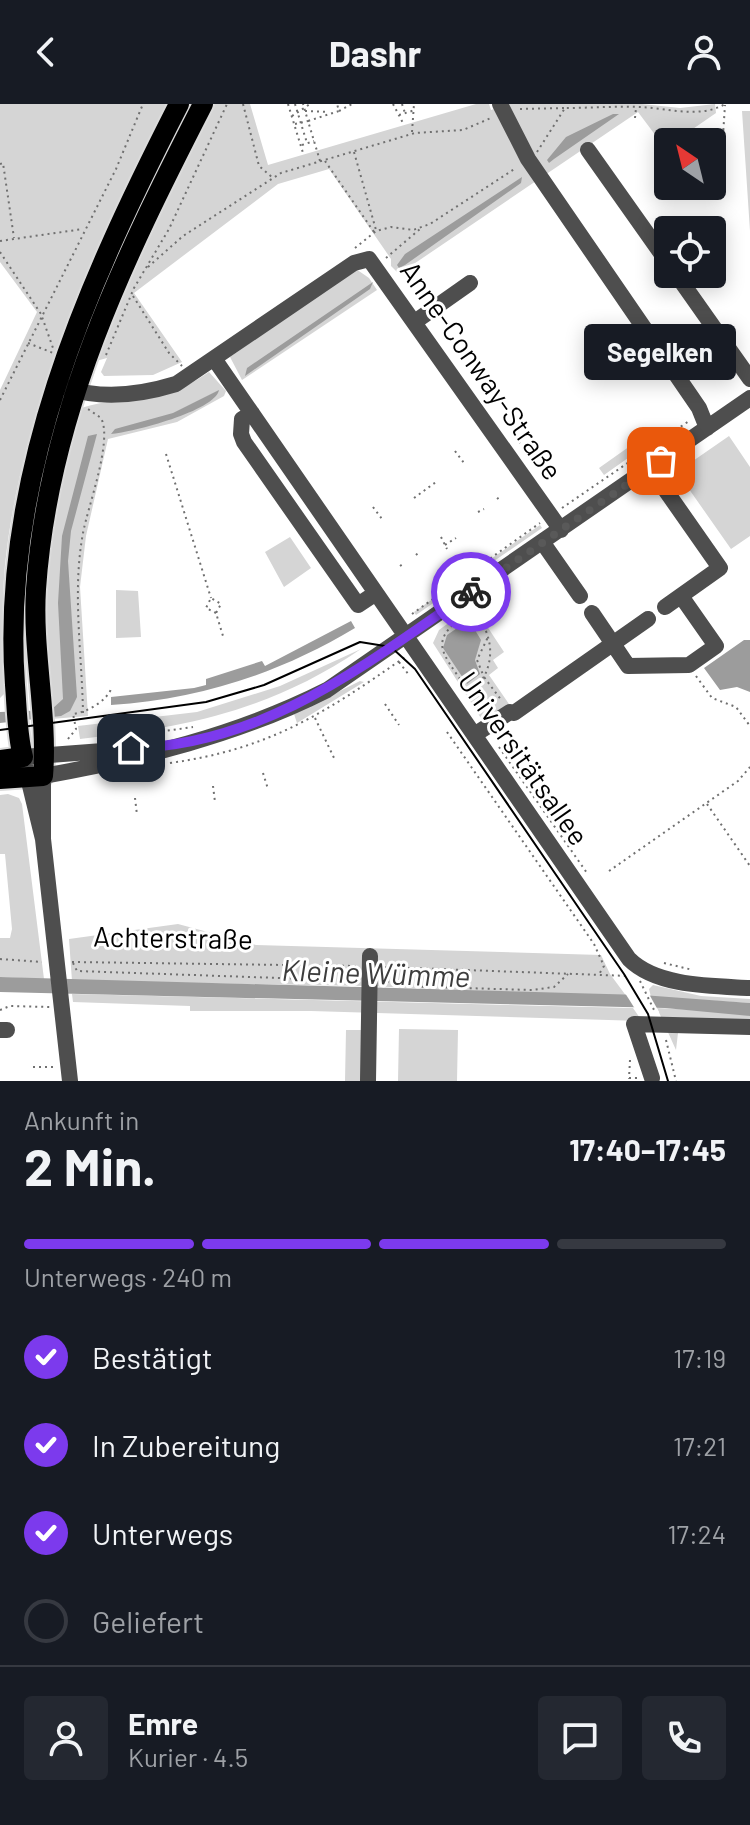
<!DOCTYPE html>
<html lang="de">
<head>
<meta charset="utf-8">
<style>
	:root { --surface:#171b24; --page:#242831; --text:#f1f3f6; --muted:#9ea1a6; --line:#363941; --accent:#7c3aed }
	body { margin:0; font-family:Barlow,sans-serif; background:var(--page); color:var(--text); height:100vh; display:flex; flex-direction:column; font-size:30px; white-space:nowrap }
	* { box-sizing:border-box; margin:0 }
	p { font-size:26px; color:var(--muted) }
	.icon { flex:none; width:44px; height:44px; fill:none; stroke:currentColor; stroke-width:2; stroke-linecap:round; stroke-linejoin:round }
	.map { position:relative; height:977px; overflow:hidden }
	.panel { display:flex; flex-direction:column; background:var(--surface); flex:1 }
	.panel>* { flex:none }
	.needle { width:52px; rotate:325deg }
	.buttons { position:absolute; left:654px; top:24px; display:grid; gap:16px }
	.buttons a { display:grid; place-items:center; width:72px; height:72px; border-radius:8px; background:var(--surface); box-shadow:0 4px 20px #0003; font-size:40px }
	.pin { position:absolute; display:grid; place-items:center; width:68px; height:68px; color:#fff; margin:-34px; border-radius:16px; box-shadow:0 4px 12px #0006 }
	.courier { position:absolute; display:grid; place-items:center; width:80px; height:80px; margin:-40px; border:6px solid #7c3aed; border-radius:50%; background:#fff; color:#222; box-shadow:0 2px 10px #0007 }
	.bubble { position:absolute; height:56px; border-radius:8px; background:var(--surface); box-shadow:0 4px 20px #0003; font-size:26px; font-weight:700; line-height:56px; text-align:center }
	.overview em { font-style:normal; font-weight:700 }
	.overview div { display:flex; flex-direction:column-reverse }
	.overview { display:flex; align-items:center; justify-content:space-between; height:136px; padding:0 24px }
	h1 { font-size:52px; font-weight:700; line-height:60px }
	.bar { display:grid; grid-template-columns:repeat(4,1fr); gap:12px 8px; align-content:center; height:96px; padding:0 24px }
	.bar i { height:10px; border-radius:6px; background:var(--line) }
	.bar .active { background:var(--accent) }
	.bar p { grid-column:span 4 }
	.line { display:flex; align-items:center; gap:20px; padding:0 24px; border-top:2px solid var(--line) }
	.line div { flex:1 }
	.round { display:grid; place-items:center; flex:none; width:84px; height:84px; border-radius:8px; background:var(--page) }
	ol { padding:0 24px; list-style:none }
	li { display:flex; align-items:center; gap:24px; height:88px }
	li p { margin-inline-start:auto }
	li .icon { padding:8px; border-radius:50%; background:var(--accent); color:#fff; stroke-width:4 }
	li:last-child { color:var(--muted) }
	li i { width:44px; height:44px; border:4px solid var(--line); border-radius:50% }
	header { display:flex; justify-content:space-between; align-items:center; height:104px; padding:0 24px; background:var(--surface); font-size:36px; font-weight:700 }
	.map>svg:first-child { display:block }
	.green { fill:#d5d5d5 }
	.water { fill:#9c9c9c }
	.pier { fill:#fff }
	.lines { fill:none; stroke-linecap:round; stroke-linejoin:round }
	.major-casing { stroke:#dbdbdb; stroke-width:24 }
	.path { stroke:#707070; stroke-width:2; stroke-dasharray:2 4; stroke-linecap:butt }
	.minor { stroke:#4e4e4e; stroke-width:16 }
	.major { stroke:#000; stroke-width:20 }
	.tram { stroke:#000; stroke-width:2 }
	.done { stroke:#595959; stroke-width:8; stroke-dasharray:0 14.4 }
	.route { stroke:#7c3aed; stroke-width:10 }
	.labels { text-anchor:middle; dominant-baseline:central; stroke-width:6; stroke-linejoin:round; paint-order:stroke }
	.street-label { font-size:28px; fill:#000; stroke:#fff }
	.water-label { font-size:30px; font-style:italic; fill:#3d3d3d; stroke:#fff }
</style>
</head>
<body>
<header><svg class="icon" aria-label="back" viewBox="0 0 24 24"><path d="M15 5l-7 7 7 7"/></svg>Dashr<svg class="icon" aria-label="person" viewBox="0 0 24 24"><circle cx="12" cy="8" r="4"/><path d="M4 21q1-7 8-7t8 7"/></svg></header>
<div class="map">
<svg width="750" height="977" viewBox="0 0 750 977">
	<rect width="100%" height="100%" fill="#fff"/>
	<path class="green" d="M0,0H171C100,147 22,296 5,461C1,503 3,546 6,588L0,594V286L37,208L0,158Z
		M210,0H250L268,61L476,0H489L491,6L510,0H642L680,4L715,0L716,9L674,38H668L665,44L638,8L399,170L391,162V155L329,65L278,80L134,189L182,258L153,271L104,272L101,268L107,254L96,257L118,188Z
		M742,7H750V127Z
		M356,165L369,174L377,186L242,276L230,253Z
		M209,268L226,287L224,292L177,318L108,335L86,432L80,483L88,612L51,615L41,492L52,407L81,304C130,289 161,302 209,268Z
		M729,332L750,363V432L731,445L677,368Z
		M640,335L645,342L604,371L599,364Z
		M540,421L542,424L416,511L414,508Z
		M290,433L311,464L284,483L265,448Z
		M116,486L138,487L141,533L116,534Z
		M473,501L504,548L493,556L498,564L489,571L511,603L484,619L433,539L439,526Z
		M361,545C269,607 188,623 80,635L78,622L197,608L280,582Z
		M360,577L364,578L297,619L294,610Z
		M8,690L19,694L22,700L44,875L0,873V834H10L12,825L5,750H0V691Z
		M178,820L256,841L601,851L610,870L627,893L366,882L72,877L69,835Z
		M653,881L701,892L750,895V899L651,893L649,885Z
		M72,890L633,904L642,917L311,907H190V902L73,898Z
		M657,904L740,908L750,912V930L678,929L676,946Z
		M399,925L458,926L457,977H398Z
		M346,926H362L361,977H345Z"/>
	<path class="water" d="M613,10H619L554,55L549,59L547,56L566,33Z
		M522,73L521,79L405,161L399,164L397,161L405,150Z
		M373,178L370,185L245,272L247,264Z
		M219,286C215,307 133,328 111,330L115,325L173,309Z
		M97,330L71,427L68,457L77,593L70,607L61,612L0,619V608L51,606L63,595L58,499L62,432L88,332Z
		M469,516L481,536L475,556L480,570L467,580L443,544L447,531Z
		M351,517L355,524C278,570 200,595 111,601V593L194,584L206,581V575L262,557L265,562Z
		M744,536H750V588L737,583L720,586L704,564Z
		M0,873L642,891L750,899V912L665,904L0,888Z"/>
	<path class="pier" d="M625,889L649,890L659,908H637Z"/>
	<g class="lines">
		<g class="major-casing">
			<path id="major" d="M0,656L23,653C17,630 17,605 15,581C0,373 87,180 179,0
				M0,675L43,672C48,610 32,548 36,485C48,309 124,154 203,0"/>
		</g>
		<path class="path" d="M243,0L259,62L273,74
			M288,0L303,49
			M295,0L307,39
			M393,0L403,19
			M402,0L405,9
			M520,5L565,4
			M305,7L328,8
			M339,7L352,0
			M399,11L415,6
			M292,12L310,0
			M635,14L636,4
			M295,20L308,17L303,0
			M412,28L414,0
			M302,41L314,37
			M354,48L376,126
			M537,48L565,4C590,4 615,2 640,3C667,4 700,15 725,0
			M320,57L308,17L339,7L337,0
			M325,57L374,128
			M0,60L3,59L14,134
			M721,62L725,1
			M0,137L83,125
			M355,144L376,127L391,123L413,126L430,120L516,64
			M0,148L41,210L53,244
			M386,154L420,125
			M148,163L183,132L281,69L415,29L463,26L491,14
			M133,192L169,249L182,262
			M28,239L53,249
			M641,247L653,263L642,254L653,269
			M106,251L134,184L169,125L227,0
			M0,296L116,65L143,0
			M515,333L532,352
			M455,347L464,359
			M166,350L211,494
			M414,394L436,378
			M497,395L501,392
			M373,403L382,415
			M562,404L689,317
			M478,408L484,405
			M441,433L447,445
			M445,441L456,434
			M416,451L418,449
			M400,462L403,460
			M471,501C488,525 497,546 484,573L502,597
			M216,509L206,504L211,494L221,500L216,509L223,532
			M412,510L540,419
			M399,558L409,571
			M696,572L712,594L736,603L750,622
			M467,585C439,544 427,537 473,505
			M463,588L484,573L477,556L488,533
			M385,600L399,621
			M83,609C82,549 72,488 83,429C88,402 113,336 101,314L88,305
			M315,614L335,656
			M447,628L594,840L604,862L598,872
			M144,630L193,623
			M68,635L76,625L73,610C88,608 107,597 112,583
			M499,643L587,769
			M170,659C270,645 325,609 405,553
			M263,669L268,685
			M213,682L215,698
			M135,694L137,711
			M707,700L750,762
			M609,767L738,677L750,663
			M0,855L42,858
			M72,858L357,862
			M73,859L77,867L337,876L357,870
			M664,859L693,866
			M384,863L629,872
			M382,874L395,882L532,886L554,883L568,870
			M640,877L655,908
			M0,906L10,902L50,903
			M666,936L676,977
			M630,956L629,974H639
			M33,963H55"/>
		<path class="minor" d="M500,0L528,55L699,304L707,324
			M588,46L668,159
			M676,170L750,275
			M416,217L470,179
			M215,256L629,855C657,883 713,882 750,884
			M68,284C103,296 140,291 176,280L354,159L369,155L561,426
			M252,309L242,315L241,330L244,338L358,501L376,489
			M650,364L720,464L665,503
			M543,439L580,492
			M592,509L628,562L689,561L716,542L681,492
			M474,631L510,608L514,609L648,515
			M43,735V672C140,655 238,631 327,586L750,294
			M0,926H7
			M652,974L634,920L750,923
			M70,977L43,735L23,653L143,644
			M368,977L370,852"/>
		<use href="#major" class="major"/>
		<path class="tram" d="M0,626L206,598L264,581L360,538L391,543L415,565L624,870L648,910L668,977"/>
	</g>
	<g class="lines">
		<path class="done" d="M471,488L661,357"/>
		<path class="route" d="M131,644C263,642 366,560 471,488"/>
	</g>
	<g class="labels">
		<g class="street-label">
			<text transform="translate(482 266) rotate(55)">Anne-Conway-Straße</text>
			<text transform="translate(524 654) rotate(55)">Universitätsallee</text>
			<text transform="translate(173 833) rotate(1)">Achterstraße</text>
		</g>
		<g class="water-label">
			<text transform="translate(376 868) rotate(2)">Kleine Wümme</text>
		</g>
	</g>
</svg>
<div class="buttons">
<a><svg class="needle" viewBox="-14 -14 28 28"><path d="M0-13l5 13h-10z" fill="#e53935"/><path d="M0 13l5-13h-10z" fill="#9ea1a6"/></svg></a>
<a><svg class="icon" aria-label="locate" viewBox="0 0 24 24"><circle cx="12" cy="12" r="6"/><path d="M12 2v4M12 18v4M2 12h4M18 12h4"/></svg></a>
</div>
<div class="pin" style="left:661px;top:357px;background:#ea580c"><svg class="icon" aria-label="bag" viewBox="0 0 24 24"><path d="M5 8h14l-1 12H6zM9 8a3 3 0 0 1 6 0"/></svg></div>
<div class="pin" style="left:131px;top:644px;background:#1f2937"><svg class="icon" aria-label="home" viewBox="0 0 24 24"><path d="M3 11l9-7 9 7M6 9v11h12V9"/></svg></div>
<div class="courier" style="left:471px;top:488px"><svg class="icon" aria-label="bike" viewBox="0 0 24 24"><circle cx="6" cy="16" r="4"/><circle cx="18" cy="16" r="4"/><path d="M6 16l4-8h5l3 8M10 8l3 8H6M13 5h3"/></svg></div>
<div class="bubble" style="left:584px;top:220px;width:152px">Segelken</div>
</div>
<section class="panel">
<div class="overview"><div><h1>2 Min.</h1><p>Ankunft in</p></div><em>17:40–17:45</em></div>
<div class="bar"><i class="active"></i><i class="active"></i><i class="active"></i><i></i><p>Unterwegs · 240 m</p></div>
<ol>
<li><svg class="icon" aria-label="check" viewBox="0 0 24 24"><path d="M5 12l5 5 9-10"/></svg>Bestätigt<p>17:19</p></li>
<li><svg class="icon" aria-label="check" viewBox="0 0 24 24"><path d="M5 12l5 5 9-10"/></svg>In Zubereitung<p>17:21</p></li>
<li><svg class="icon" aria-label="check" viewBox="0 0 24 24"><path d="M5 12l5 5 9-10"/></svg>Unterwegs<p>17:24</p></li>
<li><i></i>Geliefert</li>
</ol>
<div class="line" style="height:144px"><a class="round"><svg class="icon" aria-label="person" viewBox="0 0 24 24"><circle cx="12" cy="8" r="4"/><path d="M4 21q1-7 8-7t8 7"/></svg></a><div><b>Emre</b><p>Kurier · 4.5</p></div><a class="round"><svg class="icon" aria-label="chat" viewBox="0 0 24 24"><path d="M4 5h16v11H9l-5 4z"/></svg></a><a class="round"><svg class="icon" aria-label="phone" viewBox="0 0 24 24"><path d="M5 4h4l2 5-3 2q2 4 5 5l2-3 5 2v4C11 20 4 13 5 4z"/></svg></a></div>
</section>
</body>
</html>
